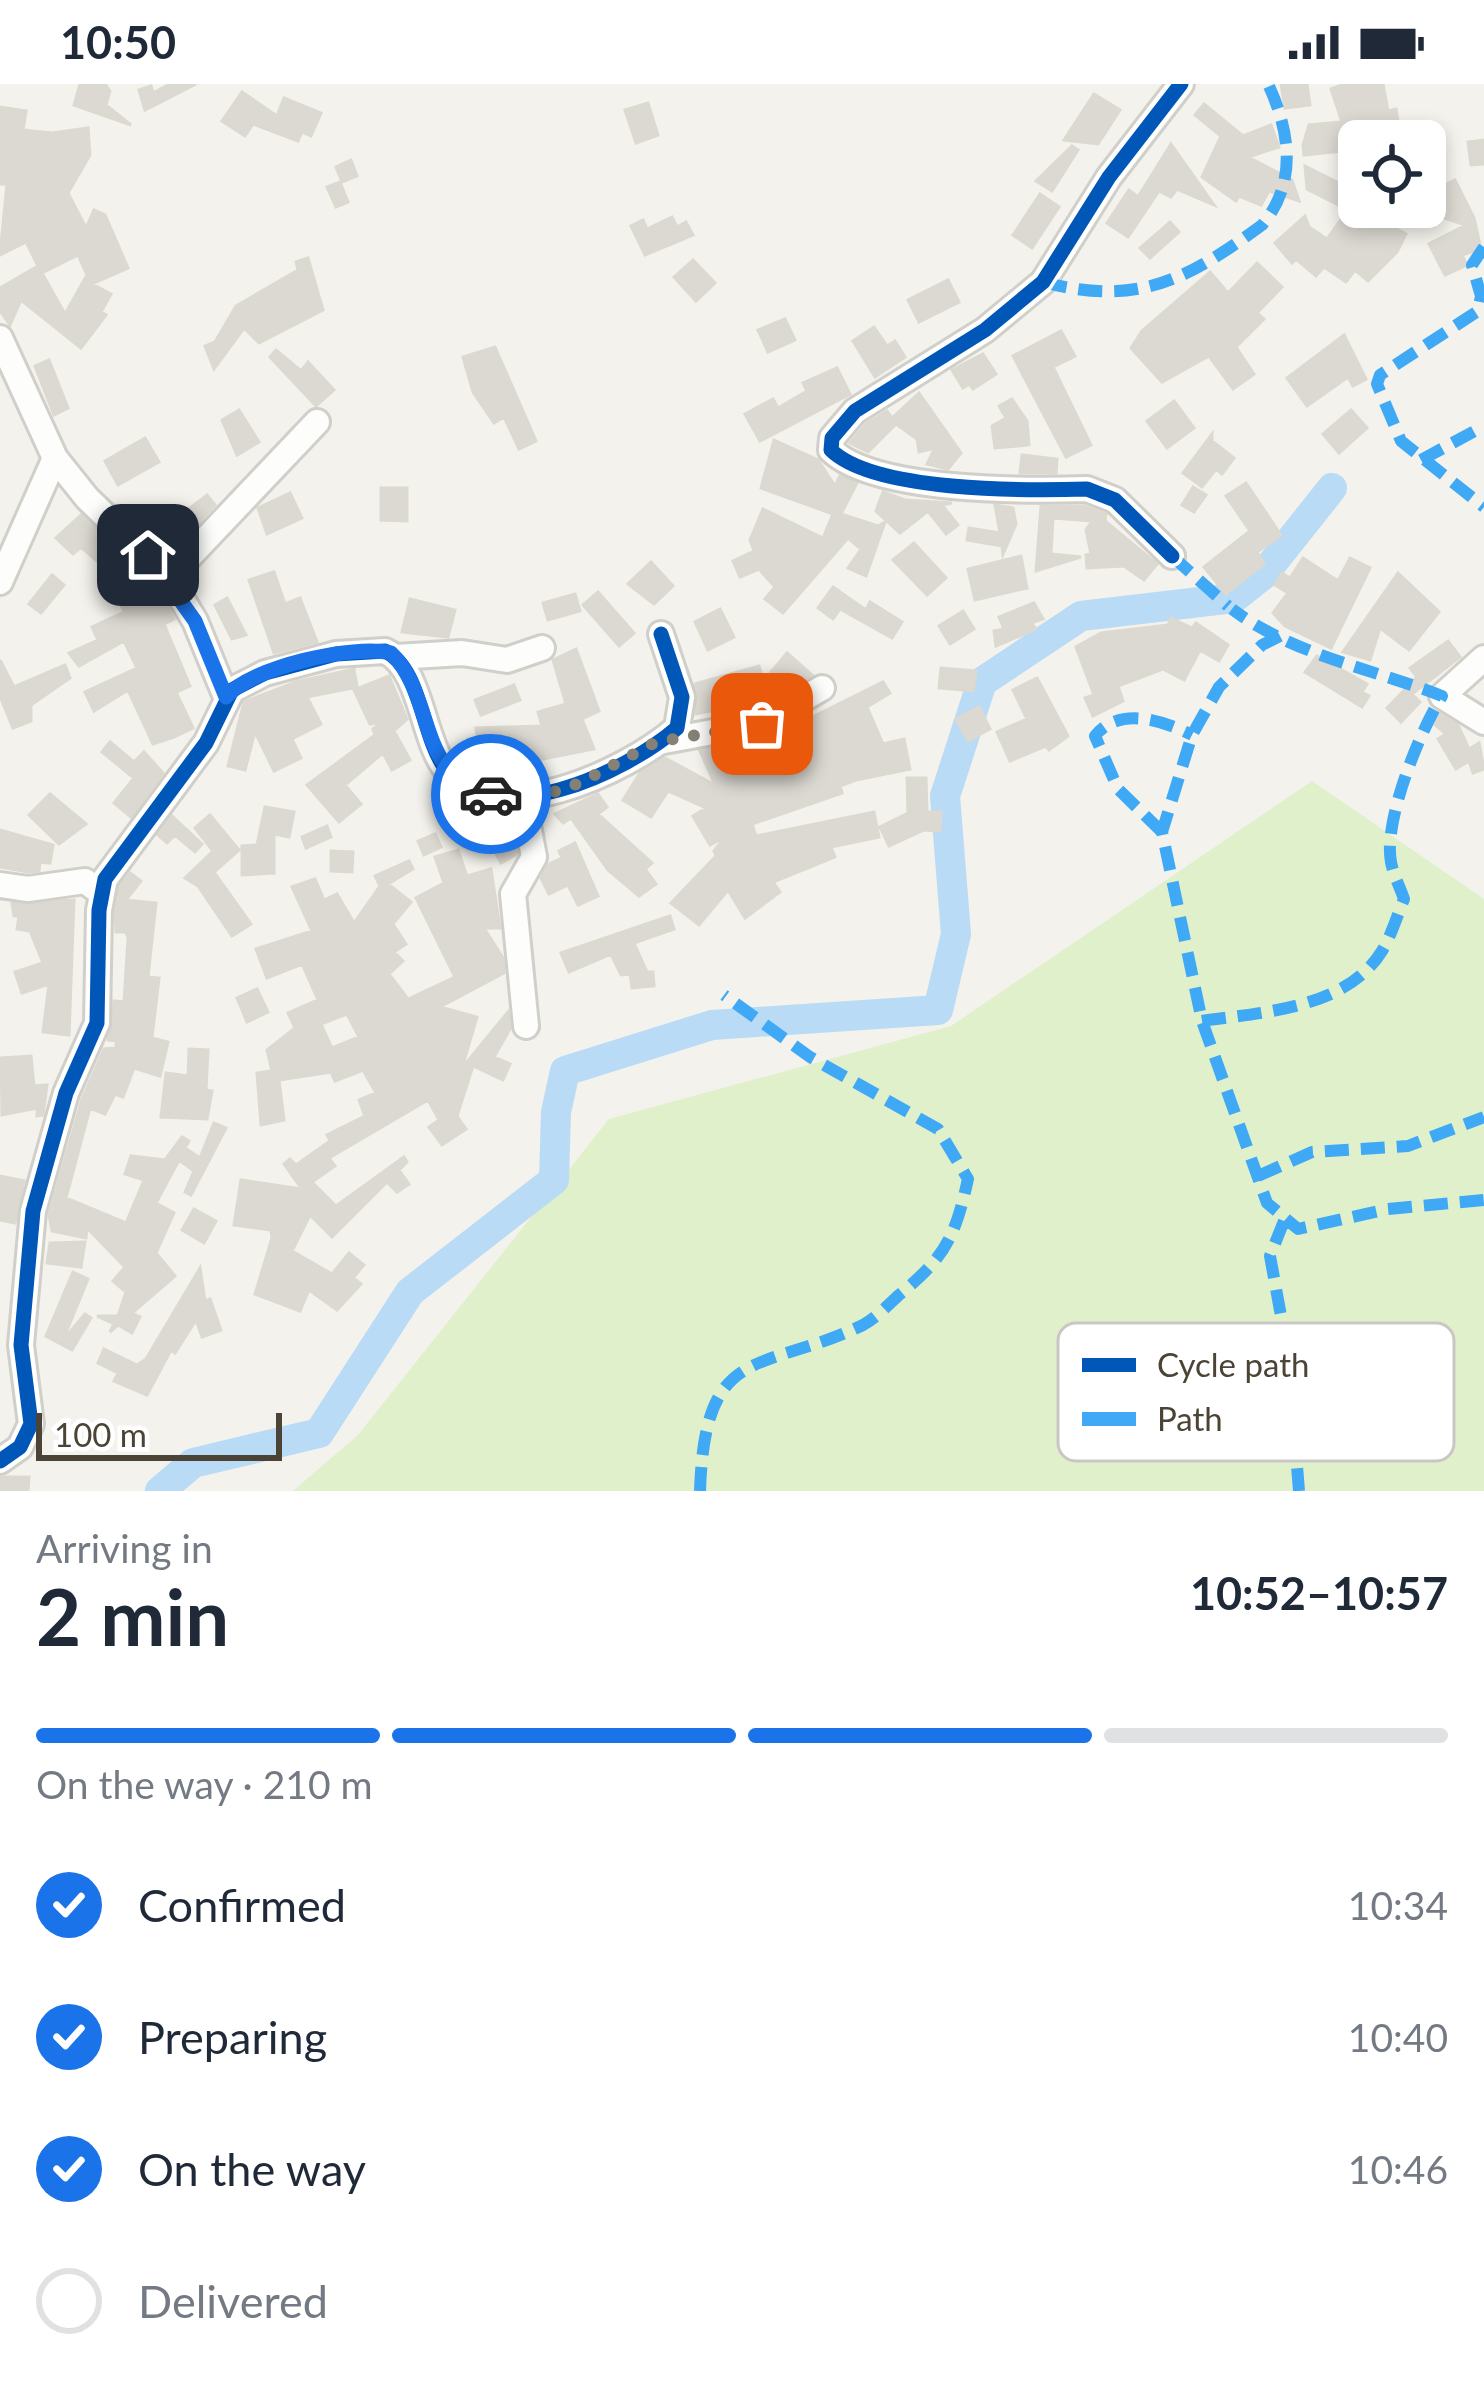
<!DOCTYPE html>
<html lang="en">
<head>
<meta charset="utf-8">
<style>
	:root { --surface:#fff; --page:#f6f6f7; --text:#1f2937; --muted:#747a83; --line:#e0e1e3; --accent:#1a73e8 }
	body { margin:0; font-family:Lato,sans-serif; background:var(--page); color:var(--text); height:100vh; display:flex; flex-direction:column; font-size:45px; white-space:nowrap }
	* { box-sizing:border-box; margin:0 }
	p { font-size:39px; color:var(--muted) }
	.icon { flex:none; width:66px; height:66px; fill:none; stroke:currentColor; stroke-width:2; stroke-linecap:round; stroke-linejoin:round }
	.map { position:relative; height:1407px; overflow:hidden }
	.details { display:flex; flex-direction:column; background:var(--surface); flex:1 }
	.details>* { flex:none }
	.fabs { position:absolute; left:1338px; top:36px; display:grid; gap:24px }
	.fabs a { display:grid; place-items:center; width:108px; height:108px; border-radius:18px; background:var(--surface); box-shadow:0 6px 18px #0003; font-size:60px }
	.scale { position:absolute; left:36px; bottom:30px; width:246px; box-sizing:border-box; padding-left:12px; border:6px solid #4b4436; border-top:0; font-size:33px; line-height:42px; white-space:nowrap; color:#4b4436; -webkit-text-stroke:9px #fff; paint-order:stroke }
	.pin { position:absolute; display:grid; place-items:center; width:102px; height:102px; color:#fff; margin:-51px; border-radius:24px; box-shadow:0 6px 18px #0006 }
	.courier { position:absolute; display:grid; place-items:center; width:120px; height:120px; margin:-60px; border:9px solid #1a73e8; border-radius:50%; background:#fff; color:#222; box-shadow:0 3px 15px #0007 }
	.summary em { font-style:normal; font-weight:700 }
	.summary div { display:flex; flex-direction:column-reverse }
	.summary { display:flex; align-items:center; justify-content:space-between; height:204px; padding:0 36px }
	h1 { font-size:78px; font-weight:700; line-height:90px }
	.bar { display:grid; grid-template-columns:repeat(4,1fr); gap:18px 12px; align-content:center; height:144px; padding:0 36px }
	.bar i { height:15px; border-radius:9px; background:var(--line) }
	.bar .active { background:var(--accent) }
	.bar p { grid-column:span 4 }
	ol { padding:0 36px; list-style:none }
	li { display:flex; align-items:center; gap:36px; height:132px }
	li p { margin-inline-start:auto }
	li .icon { padding:12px; border-radius:50%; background:var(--accent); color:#fff; stroke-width:4 }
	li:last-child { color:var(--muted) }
	li i { width:66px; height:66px; border:6px solid var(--line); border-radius:50% }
	.status { display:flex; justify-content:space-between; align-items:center; height:84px; padding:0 60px; background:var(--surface); direction:ltr }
	.status svg { height:33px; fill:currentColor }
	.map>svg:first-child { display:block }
	.green { fill:#dff0ca }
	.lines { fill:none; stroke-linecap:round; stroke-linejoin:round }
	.river { stroke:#b9dbf5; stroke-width:30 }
	.building { fill:#dcd9d2; stroke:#dcd9d1; stroke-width:3; fill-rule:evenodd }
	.minor-casing { stroke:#d1cfc9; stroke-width:30 }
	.minor { stroke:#fdfdfc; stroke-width:24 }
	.quiet { stroke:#3fa9f5; stroke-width:12; stroke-dasharray:24 12; stroke-linecap:butt }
	.cycleway-casing { stroke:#fff; stroke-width:22 }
	.cycleway { stroke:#0057b8; stroke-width:15 }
	.done { stroke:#868176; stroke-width:12; stroke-dasharray:0 21.6 }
	.route { stroke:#1a73e8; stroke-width:15 }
	.key { fill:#fff; stroke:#c9c7c3; stroke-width:3 }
	.key-label { font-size:33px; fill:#4b4436 }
</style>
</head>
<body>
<div class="status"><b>10:50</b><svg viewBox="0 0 49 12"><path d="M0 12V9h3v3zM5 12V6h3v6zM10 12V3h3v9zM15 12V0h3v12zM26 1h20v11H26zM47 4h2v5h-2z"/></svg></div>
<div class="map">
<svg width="1484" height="1407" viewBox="0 0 1484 1407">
	<rect width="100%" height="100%" fill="#f3f2ec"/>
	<path class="green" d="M1312,697L1484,815V1407H293L358,1351L609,1035L951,942Z"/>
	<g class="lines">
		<path class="river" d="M160,1407L193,1379L319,1349L410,1208L554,1096L556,1028L565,987L712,941L938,926L956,850L945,712L982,598L1081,532L1234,514L1263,491L1332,404"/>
	</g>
	<path class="building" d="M80,0H105L110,7L106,21L131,41L74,21Z
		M170,0H196L145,26L139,6L151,2L153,9Z
		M1281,0H1307L1310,21L1285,24Z
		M1345,0H1383L1388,27L1396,25L1401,55L1359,57V123H1408V130L1377,135L1406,150L1397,168L1368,197L1355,186L1346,198L1324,183L1316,192L1296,175L1292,179L1275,159L1305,132L1309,143L1327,155L1348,126L1307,105L1305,82L1341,100L1343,67L1304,71L1303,61L1309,41L1342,38L1331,5Z
		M242,8L277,32L284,14L321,29L311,52L302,48L298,57L253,40L245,52L222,37Z
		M1094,10L1120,26L1098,60L1064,56Z
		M648,19L658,51L636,59L625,26Z
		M1204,20L1243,52L1271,41L1279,63L1248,73L1292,96L1299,117L1269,107L1261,121L1239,112L1236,117L1202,93L1221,52L1195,31Z
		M0,23L26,27L23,46L52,49L88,44L90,71L68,109L86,144L94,126L105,131L128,184L92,200L111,210L101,228L106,231L81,264L21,216L10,241L0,227V204L38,182L26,158L0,171L7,100H0ZM78,171L87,191L65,230L42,189Z
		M1484,56V80L1471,81L1468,58Z
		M1171,60L1214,121L1177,105L1171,113L1159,107L1128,153L1107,139L1129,106L1138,113Z
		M1072,62L1078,66L1052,107L1036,97Z
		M1427,64L1443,66L1438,104L1455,96L1474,134L1481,165L1462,171L1467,181L1445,191L1429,160L1466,141L1435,131L1434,142H1425Z
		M351,76L357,92L342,98L336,83Z
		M340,98L348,118L336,123L327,103Z
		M1040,110L1059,123L1032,164L1013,151Z
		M672,133L677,143L686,138L693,151L645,171L631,142L643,136L647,145Z
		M1170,138L1179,148L1150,174L1140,164Z
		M308,174L323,226L259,259L244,244L214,285L205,262L215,258L236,222L298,186L296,178Z
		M693,176L715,199L696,217L674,193Z
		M1257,179L1282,203L1257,229L1264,235L1236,263L1254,290L1233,305L1209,272L1162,298L1131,264L1142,247L1210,188L1228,209Z
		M948,196L959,218L919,238L908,216Z
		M785,235L795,256L768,268L758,246Z
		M874,243L887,262L895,257L905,273L875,293L853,257Z
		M1061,247L1075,272L1053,283L1091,361L1066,373L1013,272Z
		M1344,251L1366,295L1353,302L1348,293L1307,322L1287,294Z
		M495,263L536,357L519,365L504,333L494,339L473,308L463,273Z
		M276,266L301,287L308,278L334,306L316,322L270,273Z
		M983,270L996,290L973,305L969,300L963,304L952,286Z
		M49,276L68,324L54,331L35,282Z
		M837,284L850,310L760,357L745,330L773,315L778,324L807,307L803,299Z
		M919,309L961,369L948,385L927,380L935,364L919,368L917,355L896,340L868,368L850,359L866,340L887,327L892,334Z
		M1012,315L1027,337L1029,361L995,364L992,342L1006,334L999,322Z
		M1174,317L1194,344L1167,364L1147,337Z
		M239,326L259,358L237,371L222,336Z
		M1351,326L1367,344L1339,369L1323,350Z
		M1212,350V357L1234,374L1222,390L1216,385L1202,403L1183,389Z
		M145,354L159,378L118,401L105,377Z
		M774,356L818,376L835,402L840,392L857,399L841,430L878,442L885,438L866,492L848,484L861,465L848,454L783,529L765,515L775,503L759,485L740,493L733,477L754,467L750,456L763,425L823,454L833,430L761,404Z
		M1022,371L1057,375L1056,389H1020Z
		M1246,399L1281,451L1257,468L1264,480L1226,510L1204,483L1250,447L1226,412Z
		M1193,403L1206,411L1194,428L1182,421Z
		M381,404H407V437L381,436Z
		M883,408L905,416L952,419L942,421L958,441L946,450L928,427L900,449L876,427Z
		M290,409L302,434L267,450L258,424Z
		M207,411L215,421L169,471L156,450Z
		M995,421L1013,424L1016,440L1003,470L1002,462L967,456L969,444L1000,449Z
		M1041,422H1084L1106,430L1105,437L1157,480L1144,496L1124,482L1087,484L1086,471L1091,470L1086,446L1092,437L1053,434L1051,470L1081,473L1036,487Z
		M81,431L156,504L174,535L164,540L190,602L176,608L193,644L174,653L153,660L128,606L94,627L85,608L137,584L124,557L79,582L69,569L98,556L92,543L124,528L105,484L81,463L73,470L56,454Z
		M914,459L946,494L927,511L893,476Z
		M1021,472L1027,504L975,516L968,485Z
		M1303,474L1338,497L1350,474L1370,484L1331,564L1285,542L1273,529L1288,509L1275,501L1282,489L1290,494Z
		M651,478L673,502L654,520L628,500Z
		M274,488L285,520L300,514L317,558L274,569L249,496Z
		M1398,489L1439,528L1409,566L1380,544L1370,576L1343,568Z
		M52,491L64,501L41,529L29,520Z
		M833,503L866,526L870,518L902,538L892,554L840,525L833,535L818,524Z
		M598,508L634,549L619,562L583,521Z
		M575,510L580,527L548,536L543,519Z
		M227,514L246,551L232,555L215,521Z
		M410,515L455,526L448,553L402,548Z
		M1034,519L1043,535L1031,539L1036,545L996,562L994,547L1004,545L999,533Z
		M720,525L734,553L708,566L695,538Z
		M963,527L974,545L950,560L939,542Z
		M1171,534L1192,544L1196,539L1228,561L1219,577L1200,566L1184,596L1163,585L1118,602L1123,617L1093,632L1085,614L1094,611L1076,563L1101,549L1168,541Z
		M1448,557L1460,573L1412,610L1420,618L1401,638L1387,624L1417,593L1410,584Z
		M576,565L599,627L582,635L594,665L523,679V686L510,691L474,687L468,655L477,654L476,644L542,642L538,628L566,620L553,576Z
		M787,569L812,591L782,608L766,594Z
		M1317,572L1367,600L1362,608L1369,612L1362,623L1305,588Z
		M0,576L14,603L65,581L70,594L31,621V637L13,644L0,612Z
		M759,582L769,616L756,623L749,619L696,630L695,600Z
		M941,584L976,587L973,607L939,604Z
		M354,585L357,603L307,613L321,640L292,655L301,674L274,687L255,648L245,686L228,682L244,618L296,598Z
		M389,592L407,635L394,647L410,676L392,686L383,669L345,701L361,720L339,738L307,701L375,651L373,645L382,638L370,640L354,606Z
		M1037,594L1068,652L1049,666L1046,662L1010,677L997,648L1027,635L1013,606Z
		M883,598L890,609L867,623L883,660L904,655L910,685L856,696L840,702L842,709L752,740L756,752L874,728L879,753L831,763L835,773L773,798L780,808L745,834L728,806L699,841L671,819L716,772L714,767L725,753L710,761L693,732L706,724L668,707L651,733L623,716L640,689L665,674L715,701L700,667L770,654Z
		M514,601L520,616L481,631L475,616Z
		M979,623L990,645L968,657L956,635Z
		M1438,629L1458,641L1469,665L1479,659L1484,685L1473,689L1469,677L1456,685L1438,655L1446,650L1431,637Z
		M110,658L134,678L144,668L163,689L131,733L114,719L134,694L102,668Z
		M907,694H926L927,728H941L940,747L924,746L889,762L880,743L908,729Z
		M50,710L86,740L59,760L29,731Z
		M598,710L607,723L598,730L652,779L645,785L656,800L639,812L608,786L571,734L563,739L555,730Z
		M265,723L294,728L289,753L274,750V789L242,791V762L257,761Z
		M492,728H507L517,770L501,779L483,746L470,754L461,739Z
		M210,731L239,766L214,788L251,840L232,852L198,802L185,794L213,767L195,744Z
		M172,732L202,760L195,768L175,751L167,759L158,751Z
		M327,742L331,753L306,764L302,753Z
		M0,746L53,761L50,779L40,778L39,787L28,788L0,783Z
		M435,750L441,763L424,771L418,757Z
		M575,759L598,812L578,821L568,801L549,810L541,794L549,780L562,774L559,767Z
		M458,766L467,792L491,785L500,844H484L503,874L504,889L440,923L477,933L462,984L508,928L510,945L494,973L510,980L503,996L473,982L457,1032L466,1045L442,1061L429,1043L439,1036L428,1016L329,1074L335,1082L312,1098L336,1122L404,1073L407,1078L399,1086L409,1100L397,1108L387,1098L332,1153L310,1131L292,1167L332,1190L349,1169L364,1181L353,1194L361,1200L337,1226L309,1206L300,1227L255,1210L272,1154L271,1146L234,1141L241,1096L302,1105L284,1080L290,1075L296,1081L330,1057L327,1051L365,1032L359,1016L376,1009L363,986L335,997L331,988L279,996L284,1036L261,1041L257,989L272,987L267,966L295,944L288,929L318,916L302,880L267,894L256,865L312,847L292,803L315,795L324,816L337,810L354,839L380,802L375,792L409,777L413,785L388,800L411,818L393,840L406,860L394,868L403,877L389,890L408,915L455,893L416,814L444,799L435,773ZM347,930L359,953L332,964L321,940Z
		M331,767L353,768L352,788L331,787Z
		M130,789L141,797L126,816L156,819L148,893L159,894L152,954L168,958L160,992L134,984L123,1013L115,1010L105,1030L90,1024L66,1114L126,1139L144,1096L125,1090L131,1072L165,1076L182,1053L189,1057L185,1064L200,1074L214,1039L226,1044L191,1111L185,1108L194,1087L179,1076L156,1119L174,1129L156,1169L175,1192L132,1229L140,1233L132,1249L118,1241L110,1248L114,1240L97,1232H118L126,1208L113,1197L125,1183L87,1144L86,1154L52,1147L49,1131L82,1015L104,965L116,964V957L108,956L114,917L124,918L128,854L126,848H116L115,828L120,802Z
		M74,816L69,951L43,948L49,900L22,909L15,888L43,879L30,847L17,845L19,832H14L12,819Z
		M670,832L674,845L634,859L647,888H653L654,902L632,904L630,890L621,891L611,870L569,888L561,869Z
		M257,905L268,928L247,938L237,914Z
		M189,965L208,966L206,1006L212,1007L207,1035L161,1033L166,989L188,992Z
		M31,972L34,1002L47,1001L43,1031L37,1032V1024L2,1031L1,974Z
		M0,1092L24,1097L15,1139L0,1136Z
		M194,1125L216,1137L204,1159L182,1146Z
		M85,1158L81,1183L47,1179L50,1159Z
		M200,1184L205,1217L210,1215L221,1246L202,1253L196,1236L175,1269L171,1266L147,1311L114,1297L118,1289L98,1279L104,1265L137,1281L146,1275Z
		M73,1188L88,1195L63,1256L85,1230L91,1234L72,1266L46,1252Z
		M0,1393H29L28,1407H0Z"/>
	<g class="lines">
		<g class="minor-casing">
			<path id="minor" d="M0,254L55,374L87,414L169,494L195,537L226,613
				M1172,472L1115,416L1087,405C1026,407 874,408 831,366L832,354L855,327L985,246L1043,198L1109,93L1181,0
				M169,494L317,338
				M0,498L55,374
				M396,573L462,569L507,576L542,564
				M1484,574L1442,612L1484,638
				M664,657L762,639L822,604
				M523,714L534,773L513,810L526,942
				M0,801L28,805L85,797L100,808
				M0,1377L20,1363L31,1340L21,1261L33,1127L66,1009L97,939L99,826L105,795L206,659L232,606L265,589L336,570L385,567C420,583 422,650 443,681C492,753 628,687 677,644L682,613L661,550"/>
		</g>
		<use href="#minor" class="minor"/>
		<path class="quiet" d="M1484,163L1472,181L1481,212L1478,227L1380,291L1377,300L1401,357L1484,423
			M1043,198C1137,223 1187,196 1262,141C1298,99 1290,47 1268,0
			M1421,376L1484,342
			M1172,472L1228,522
			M1280,552L1262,561L1219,603L1192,651L1162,748L1202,937L1267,1119L1298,1145L1388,1125L1484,1116
			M1162,748L1118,705L1095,652C1119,622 1162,636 1192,651
			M1202,937C1263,928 1346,925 1382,867C1391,852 1397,832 1404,815C1400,803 1393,790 1391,778C1383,737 1420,647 1442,612C1373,585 1293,571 1232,525
			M1258,1092L1312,1068L1408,1062L1484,1033
			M1284,1137L1270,1172L1288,1270L1299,1407
			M700,1407C705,1257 760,1290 863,1241C876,1234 888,1221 899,1211C945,1173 955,1154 968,1095L938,1045L810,973L724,911"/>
		<g class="cycleway-casing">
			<path id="cycleway" d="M1172,472L1115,416L1087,405C1026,407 874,408 831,366L832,354L855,327L985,246L1043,198L1109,93L1181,0
				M0,1377L20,1363L31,1340L21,1261L33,1127L66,1009L97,939L99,826L105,795L206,659L232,606L265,589L336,570L385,567C420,583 422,650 443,681C492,753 628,687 677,644L682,613L661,550"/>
		</g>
		<use href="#cycleway" class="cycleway"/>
	</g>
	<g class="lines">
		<path class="done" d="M491,710L542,712L580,699L656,658L762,640"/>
		<path class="route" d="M148,471L195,537L226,613C251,583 354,560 391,569C436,613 416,694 491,710"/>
	</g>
	<rect x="1058" y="1239" width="396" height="138" rx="18" class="key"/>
	<rect x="1082" y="1274" width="54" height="14" fill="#0057b8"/>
	<rect x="1082" y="1328" width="54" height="14" fill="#3fa9f5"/>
	<g class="key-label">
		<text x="1157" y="1293">Cycle path</text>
		<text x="1157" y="1347">Path</text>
	</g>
</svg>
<div class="fabs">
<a><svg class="icon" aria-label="locate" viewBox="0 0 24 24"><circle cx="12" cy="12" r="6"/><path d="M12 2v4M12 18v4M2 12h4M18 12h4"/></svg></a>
</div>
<div class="scale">100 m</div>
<div class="pin" style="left:762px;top:640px;background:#ea580c"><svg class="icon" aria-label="bag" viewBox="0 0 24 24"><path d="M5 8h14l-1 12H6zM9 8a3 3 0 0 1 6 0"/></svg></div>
<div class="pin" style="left:148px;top:471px;background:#1f2937"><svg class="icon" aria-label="home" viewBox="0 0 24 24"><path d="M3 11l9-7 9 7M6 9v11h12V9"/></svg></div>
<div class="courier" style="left:491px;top:710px"><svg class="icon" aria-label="car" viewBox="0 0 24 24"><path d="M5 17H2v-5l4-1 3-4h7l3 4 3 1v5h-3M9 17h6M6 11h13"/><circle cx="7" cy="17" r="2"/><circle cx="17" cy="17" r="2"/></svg></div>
</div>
<section class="details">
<div class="summary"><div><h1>2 min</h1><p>Arriving in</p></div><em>10:52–10:57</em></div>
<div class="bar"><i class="active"></i><i class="active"></i><i class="active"></i><i></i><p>On the way · 210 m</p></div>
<ol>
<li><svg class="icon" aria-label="check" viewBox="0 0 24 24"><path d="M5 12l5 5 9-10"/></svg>Confirmed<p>10:34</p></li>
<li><svg class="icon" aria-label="check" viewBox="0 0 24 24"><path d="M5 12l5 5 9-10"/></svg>Preparing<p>10:40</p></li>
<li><svg class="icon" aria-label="check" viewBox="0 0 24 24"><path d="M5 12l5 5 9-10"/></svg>On the way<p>10:46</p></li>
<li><i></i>Delivered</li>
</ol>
</section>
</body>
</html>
